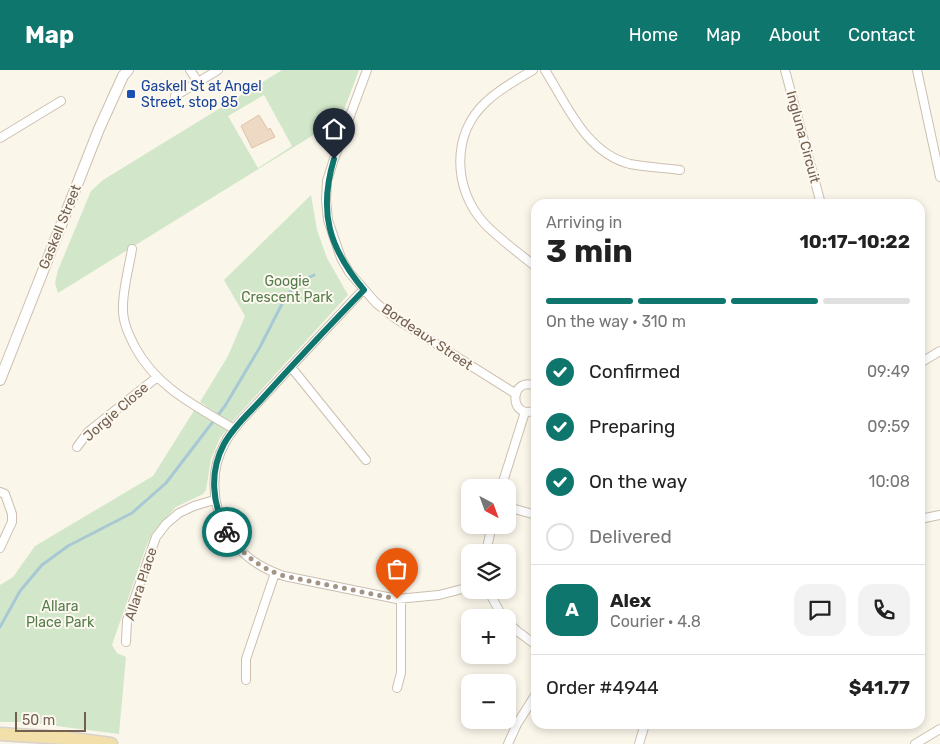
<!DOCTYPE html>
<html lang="en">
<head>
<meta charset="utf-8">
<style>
	:root { --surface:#fff; --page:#f2f2f2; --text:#222; --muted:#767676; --line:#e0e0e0; --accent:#0f766e }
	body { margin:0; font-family:Rubik,sans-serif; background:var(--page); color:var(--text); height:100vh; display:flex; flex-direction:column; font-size:19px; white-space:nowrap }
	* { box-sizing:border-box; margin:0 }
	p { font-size:16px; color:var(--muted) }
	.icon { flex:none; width:28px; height:28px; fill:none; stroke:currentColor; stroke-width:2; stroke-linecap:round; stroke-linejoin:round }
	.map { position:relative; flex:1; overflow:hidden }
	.panel { position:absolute; left:531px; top:129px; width:394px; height:530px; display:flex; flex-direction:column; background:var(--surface); border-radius:15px; box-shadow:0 2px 8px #0003 }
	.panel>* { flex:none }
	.needle { width:32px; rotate:139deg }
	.controls { position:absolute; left:461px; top:409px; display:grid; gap:10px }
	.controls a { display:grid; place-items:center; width:55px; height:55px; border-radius:10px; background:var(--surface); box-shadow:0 2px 8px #0003; font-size:25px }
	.scale { position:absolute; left:15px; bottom:12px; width:71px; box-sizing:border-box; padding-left:5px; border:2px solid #73604f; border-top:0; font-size:14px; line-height:18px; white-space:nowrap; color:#73604f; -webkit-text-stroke:4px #fdf9f0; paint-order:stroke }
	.pin { position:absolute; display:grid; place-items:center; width:42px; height:42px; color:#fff; margin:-51px -21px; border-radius:50% 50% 50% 0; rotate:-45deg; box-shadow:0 0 5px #0007 }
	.pin .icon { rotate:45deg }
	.courier { position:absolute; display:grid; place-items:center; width:50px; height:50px; margin:-25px; border:4px solid #0f766e; border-radius:50%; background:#fff; color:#222; box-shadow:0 1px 6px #0007 }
	.summary em { font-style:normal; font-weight:700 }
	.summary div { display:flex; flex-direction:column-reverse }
	.summary { display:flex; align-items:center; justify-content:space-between; height:85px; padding:0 15px }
	h1 { font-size:32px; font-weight:700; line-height:38px }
	.bar { display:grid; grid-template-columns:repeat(4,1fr); gap:8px 5px; align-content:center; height:60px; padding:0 15px }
	.bar i { height:6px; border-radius:4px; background:var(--line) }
	.bar .current { background:var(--accent) }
	.bar p { grid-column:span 4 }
	.line { display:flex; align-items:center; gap:12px; padding:0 15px; border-top:1px solid var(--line) }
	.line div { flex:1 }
	.round { display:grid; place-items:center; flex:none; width:52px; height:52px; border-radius:15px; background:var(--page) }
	ol { padding:0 15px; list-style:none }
	li { display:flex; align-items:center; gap:15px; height:55px }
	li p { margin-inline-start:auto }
	li .icon { padding:5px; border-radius:50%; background:var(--accent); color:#fff; stroke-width:4 }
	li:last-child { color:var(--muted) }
	li i { width:28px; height:28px; border:2px solid var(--line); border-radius:50% }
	header { display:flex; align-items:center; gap:30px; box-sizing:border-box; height:70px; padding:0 25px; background:var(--accent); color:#fff }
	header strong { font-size:24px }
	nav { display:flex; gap:28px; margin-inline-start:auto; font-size:18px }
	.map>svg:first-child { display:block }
	.green { fill:#d2e7c9; fill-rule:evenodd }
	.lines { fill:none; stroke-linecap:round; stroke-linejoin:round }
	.stream { stroke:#a7c8d4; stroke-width:3 }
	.building { fill:#eed9c4; stroke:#dfc1a6 }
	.minor-casing { stroke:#ccbfb0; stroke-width:10 }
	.tertiary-casing { stroke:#ccbfb0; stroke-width:12 }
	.primary-casing { stroke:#d8d2ce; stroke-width:15 }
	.minor { stroke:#fff; stroke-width:8 }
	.tertiary { stroke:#fff; stroke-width:10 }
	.primary { stroke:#f3dfa9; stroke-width:12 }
	.done { stroke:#a39485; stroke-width:5; stroke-dasharray:0 9 }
	.route { stroke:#0f766e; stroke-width:6 }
	.transit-dot { fill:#1a4fb4; stroke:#fdf9f0; stroke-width:2 }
	.labels { text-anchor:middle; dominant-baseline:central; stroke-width:4; stroke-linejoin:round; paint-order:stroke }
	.transit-label { font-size:14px; fill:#164399; stroke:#fdf9f0; text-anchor:start }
	.street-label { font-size:14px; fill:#73604f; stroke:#fdf9f0 }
	.park-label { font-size:14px; fill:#547d4b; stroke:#fdf9f0 }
</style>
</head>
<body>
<header>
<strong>Map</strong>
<nav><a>Home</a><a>Map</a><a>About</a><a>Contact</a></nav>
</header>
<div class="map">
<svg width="940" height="674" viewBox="0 0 940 674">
	<rect width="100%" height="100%" fill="#fbf6ea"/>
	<path class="green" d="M282,0H359L341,48L58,223L55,213L58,200L91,121L103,110ZM264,25L292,76L258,98L228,46Z
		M311,125L317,160L327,188L348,225L231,353L200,332L228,286L245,246L224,210Z
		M195,339L228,358L220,368L211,389L206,420L203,424L176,437L152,464L146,477L112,575L117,583L126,587L119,664L25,652H0V515L13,507L35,476L153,406Z"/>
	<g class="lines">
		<path class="stream" d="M0,557L20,521L42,495L68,476L132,443L166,413L225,336L260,277L286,226L300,212L314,205"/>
	</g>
	<path class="building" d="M259,45L268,60L270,58L275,67L252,78L241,56Z"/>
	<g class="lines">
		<g class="minor-casing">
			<path id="minor" d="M190,0L198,12
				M367,0L334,89L327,111L326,130L328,150L341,188L349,202L376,233L395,248L516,324
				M533,0C518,9 499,19 486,32C451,64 453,119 484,153C499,169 519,183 536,197
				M545,0C567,35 586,83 630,94C646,97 664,98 680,100
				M785,0L821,134
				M917,0L940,107
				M175,26L218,0
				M0,68L61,31
				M132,179C129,198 122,222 123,240C123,253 129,265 135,277C157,318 196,336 234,359
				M363,220C330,255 297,290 264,326C251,341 234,355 225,373C210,399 212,431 224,457C236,482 259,498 284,506L397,529L439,525L470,517
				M920,293L940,281
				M291,297L366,390
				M536,316C508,305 509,352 536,340
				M77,377L88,362L156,308
				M501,418L525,342
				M0,422L5,424L12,444V452L0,478
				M508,437L536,445
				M920,449L940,445
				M486,482L492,455
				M488,520L503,548
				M508,552L517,561L536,575
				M126,572L127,550L156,467L166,454L179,443L194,436L214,430
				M246,610V589L275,503
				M397,618L401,603V529
				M508,674L517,654L536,624
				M639,674L645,654
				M915,674L940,659"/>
		</g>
		<g class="tertiary-casing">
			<path id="tertiary" d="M0,310L99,59L123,6L128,0"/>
		</g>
		<g class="primary-casing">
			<path id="primary" d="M0,664L65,668L111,674"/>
		</g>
		<use href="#minor" class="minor"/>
		<use href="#tertiary" class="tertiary"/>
		<use href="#primary" class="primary"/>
	</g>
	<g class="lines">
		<path class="done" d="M227,462C241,483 259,498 284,506L397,529"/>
		<path class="route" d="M227,462C212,434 209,402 224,374C233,357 249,343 261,330C295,292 329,256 364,220C329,178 318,142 334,89"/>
	</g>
	<rect class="transit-dot" x="126" y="19" width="10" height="10" rx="2.5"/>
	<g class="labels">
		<g class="transit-label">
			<text x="141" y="16">Gaskell St at Angel<tspan x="141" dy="16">Street, stop 85</tspan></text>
		</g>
		<g class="street-label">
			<text transform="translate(803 67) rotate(75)">Ingluna Circuit</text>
			<text transform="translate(60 157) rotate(-68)">Gaskell Street</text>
			<text transform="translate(427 267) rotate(34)">Bordeaux Street</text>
			<text transform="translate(116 342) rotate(-41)">Jorgie Close</text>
			<text transform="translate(141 514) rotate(-72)">Allara Place</text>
		</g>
		<g class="park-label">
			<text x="287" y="211">Googie<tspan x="287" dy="16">Crescent Park</tspan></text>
			<text x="60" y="536">Allara<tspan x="60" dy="16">Place Park</tspan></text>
		</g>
	</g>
</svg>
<div class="controls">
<a><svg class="needle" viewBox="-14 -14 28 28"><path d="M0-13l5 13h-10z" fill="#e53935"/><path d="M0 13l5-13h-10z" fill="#767676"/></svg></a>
<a><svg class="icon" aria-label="layers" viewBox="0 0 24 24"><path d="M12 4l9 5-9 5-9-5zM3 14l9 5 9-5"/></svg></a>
<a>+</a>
<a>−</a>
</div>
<div class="scale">50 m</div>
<div class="pin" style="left:397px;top:529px;background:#ea580c"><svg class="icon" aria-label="bag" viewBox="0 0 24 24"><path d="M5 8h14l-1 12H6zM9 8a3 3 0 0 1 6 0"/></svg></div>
<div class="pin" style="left:334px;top:89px;background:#1f2937"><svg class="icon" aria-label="home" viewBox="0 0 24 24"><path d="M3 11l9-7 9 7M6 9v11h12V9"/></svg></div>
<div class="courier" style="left:227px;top:462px"><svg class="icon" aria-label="bike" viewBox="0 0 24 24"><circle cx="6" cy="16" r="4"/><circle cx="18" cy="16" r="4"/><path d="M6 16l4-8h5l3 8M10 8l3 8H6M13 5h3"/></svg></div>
<section class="panel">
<div class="summary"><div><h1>3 min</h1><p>Arriving in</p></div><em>10:17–10:22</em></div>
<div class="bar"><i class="current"></i><i class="current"></i><i class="current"></i><i></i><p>On the way · 310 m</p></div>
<ol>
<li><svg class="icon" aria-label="check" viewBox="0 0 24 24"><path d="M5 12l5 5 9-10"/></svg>Confirmed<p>09:49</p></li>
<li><svg class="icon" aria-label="check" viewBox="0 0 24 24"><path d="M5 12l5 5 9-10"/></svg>Preparing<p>09:59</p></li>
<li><svg class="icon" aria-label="check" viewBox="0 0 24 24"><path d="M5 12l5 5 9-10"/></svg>On the way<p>10:08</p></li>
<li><i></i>Delivered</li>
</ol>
<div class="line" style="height:90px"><b class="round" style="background:var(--accent);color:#fff">A</b><div><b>Alex</b><p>Courier · 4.8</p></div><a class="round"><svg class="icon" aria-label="chat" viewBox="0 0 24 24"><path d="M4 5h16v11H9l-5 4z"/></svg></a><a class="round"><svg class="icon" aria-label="phone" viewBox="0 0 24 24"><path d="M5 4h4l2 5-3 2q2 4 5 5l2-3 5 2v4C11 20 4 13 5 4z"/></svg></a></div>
<div class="line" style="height:65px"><div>Order #4944</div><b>$41.77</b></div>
</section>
</div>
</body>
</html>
